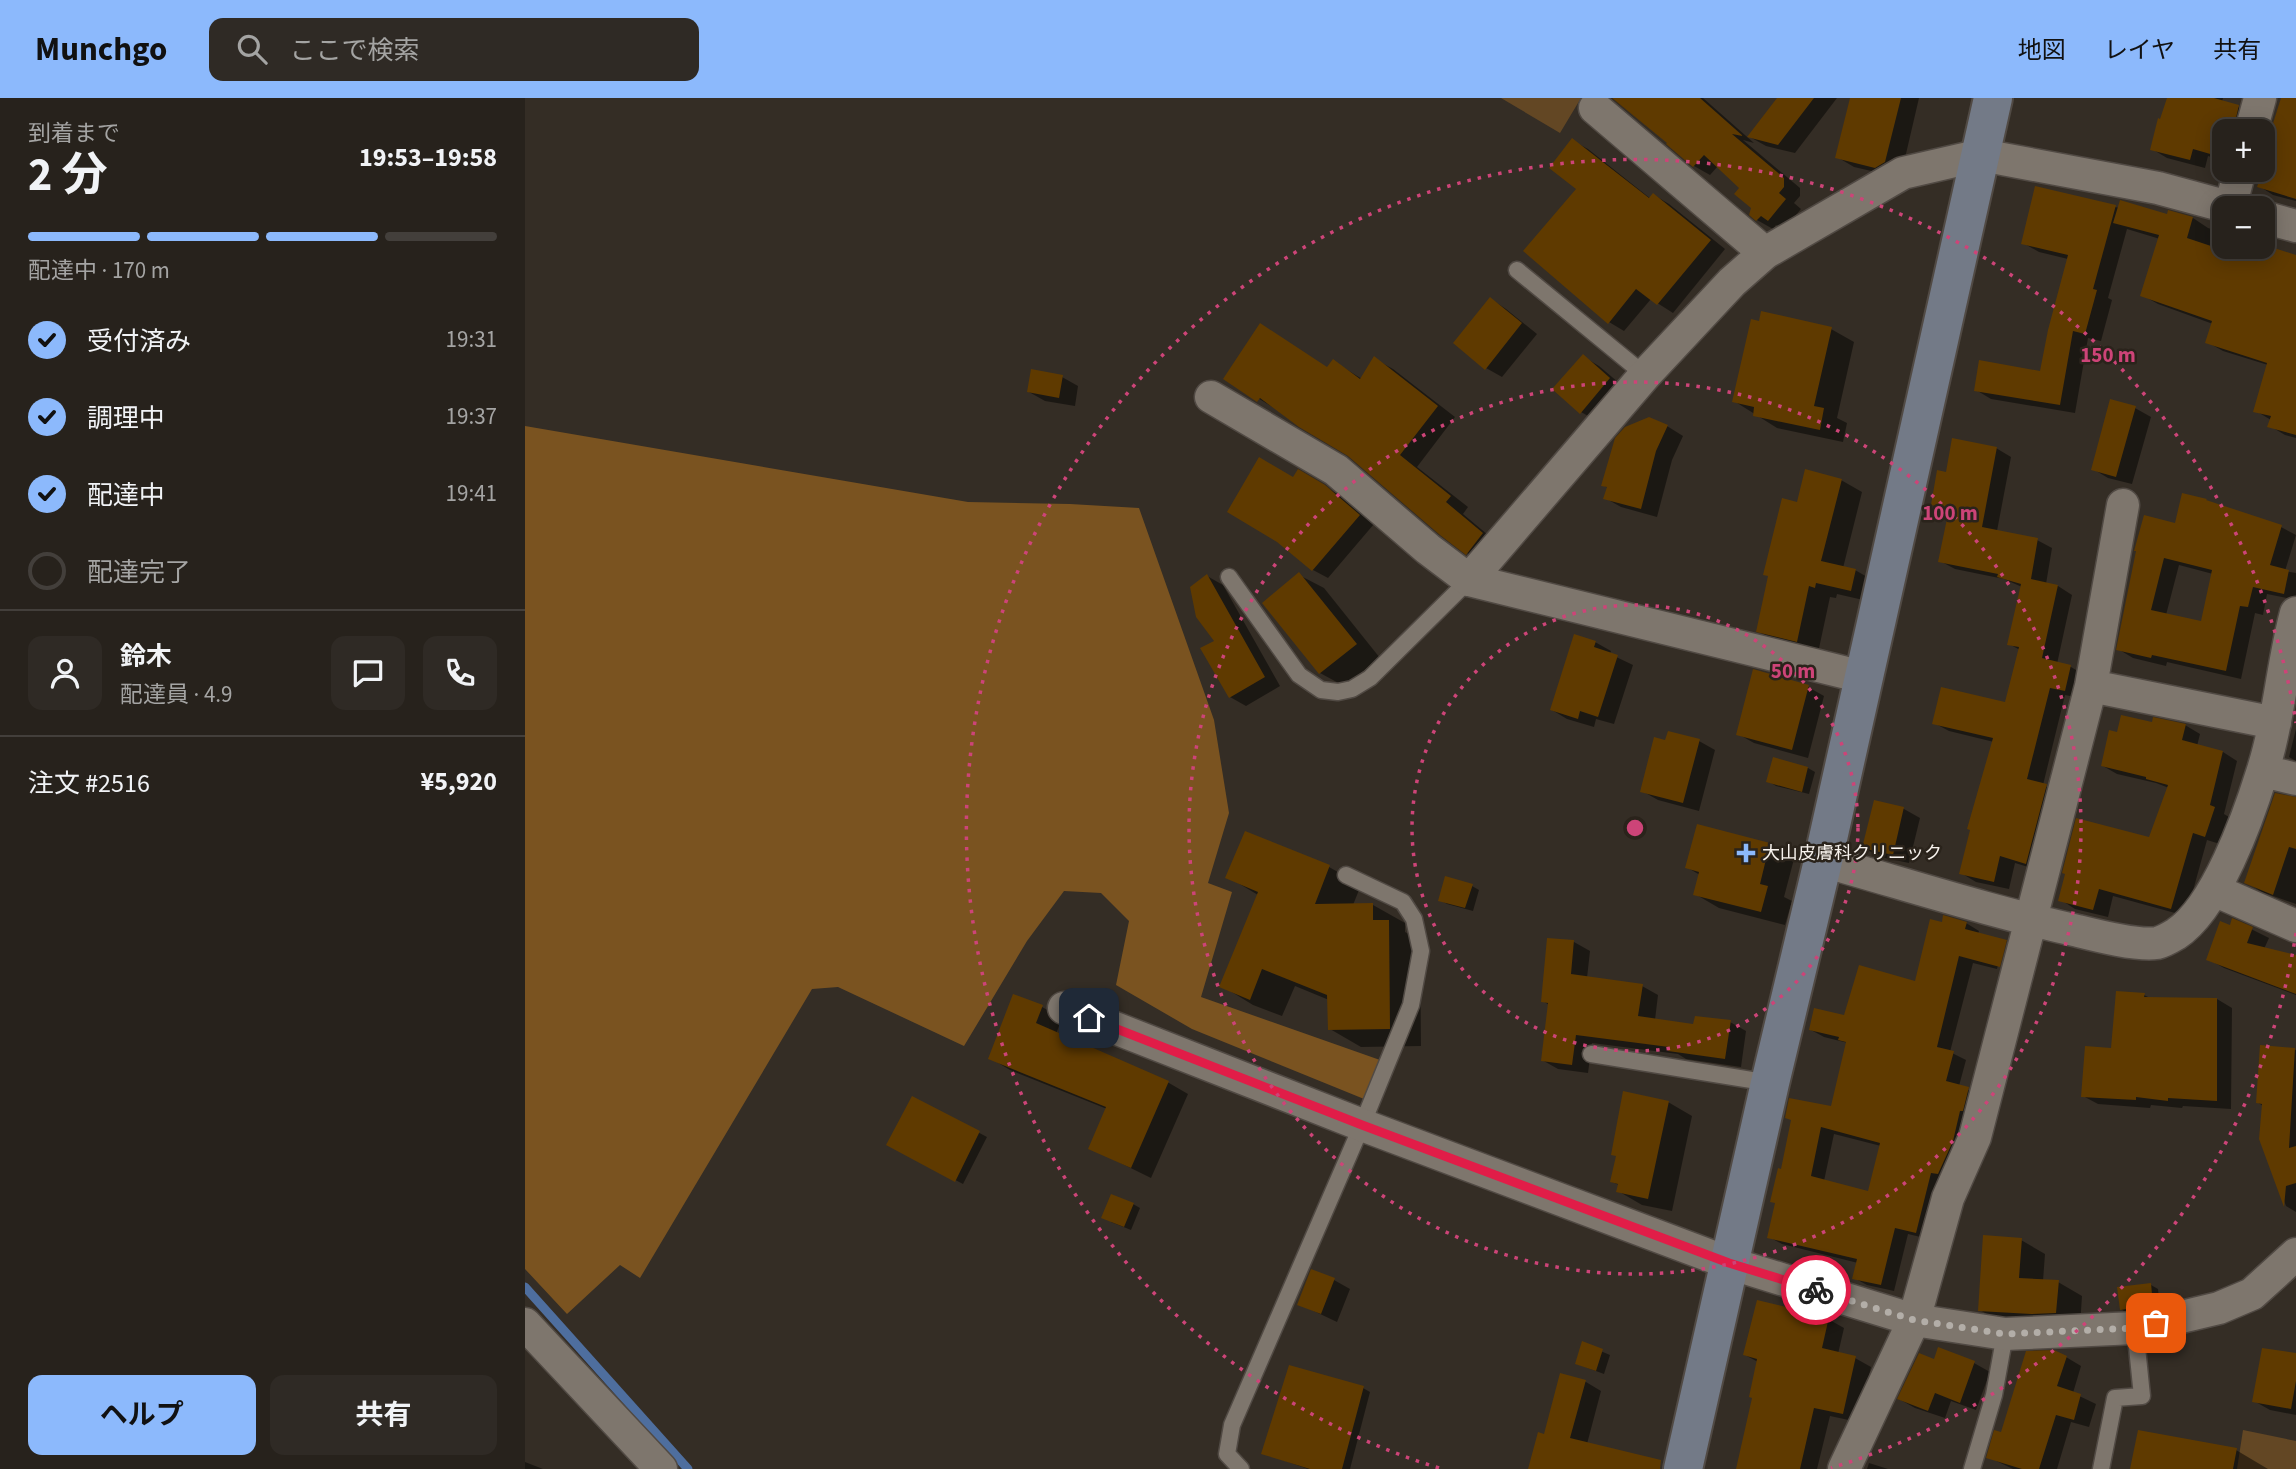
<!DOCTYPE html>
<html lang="ja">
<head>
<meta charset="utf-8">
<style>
	:root { --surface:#27221c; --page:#2f2a25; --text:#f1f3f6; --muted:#a4a4a3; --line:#433f3b; --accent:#8cb9fc }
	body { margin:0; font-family:"Source Sans 3","Noto Sans JP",sans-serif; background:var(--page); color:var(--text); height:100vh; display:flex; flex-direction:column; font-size:26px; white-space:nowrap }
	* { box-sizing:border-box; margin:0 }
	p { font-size:23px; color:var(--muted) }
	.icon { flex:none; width:38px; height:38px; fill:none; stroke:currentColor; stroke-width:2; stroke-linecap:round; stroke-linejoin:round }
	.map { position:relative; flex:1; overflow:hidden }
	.drawer { display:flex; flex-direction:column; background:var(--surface); width:525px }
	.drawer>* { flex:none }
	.fabs { position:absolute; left:1687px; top:21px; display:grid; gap:14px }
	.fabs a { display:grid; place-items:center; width:63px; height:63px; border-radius:14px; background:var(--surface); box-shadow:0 4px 18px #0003,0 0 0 2px var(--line); font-size:35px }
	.pin { position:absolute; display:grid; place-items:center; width:60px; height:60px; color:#fff; margin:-30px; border-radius:14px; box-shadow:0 4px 10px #0006 }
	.courier { position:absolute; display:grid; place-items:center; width:70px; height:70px; margin:-35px; border:5px solid #e11d48; border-radius:50%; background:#fff; color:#222; box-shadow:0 2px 9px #0007 }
	.overview em { font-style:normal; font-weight:700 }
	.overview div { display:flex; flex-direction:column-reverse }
	.overview { display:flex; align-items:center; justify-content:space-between; height:119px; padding:0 28px }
	h1 { font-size:46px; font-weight:700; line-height:52px }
	.bar { display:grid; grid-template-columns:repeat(4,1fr); gap:10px 7px; align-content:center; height:84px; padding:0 28px }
	.bar i { height:9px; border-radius:5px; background:var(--line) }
	.bar .on { background:var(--accent) }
	.bar p { grid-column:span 4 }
	.line { display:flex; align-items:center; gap:18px; padding:0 28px; border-top:2px solid var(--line) }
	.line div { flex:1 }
	.round { display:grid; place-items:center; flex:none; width:74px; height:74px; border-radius:14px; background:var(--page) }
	ol { padding:0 28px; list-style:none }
	li { display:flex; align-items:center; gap:21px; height:77px }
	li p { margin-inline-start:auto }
	li .icon { padding:7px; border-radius:50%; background:var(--accent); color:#111; stroke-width:4 }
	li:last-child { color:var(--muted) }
	li i { width:38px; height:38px; border:4px solid var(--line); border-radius:50% }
	.button { display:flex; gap:14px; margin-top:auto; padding:14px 28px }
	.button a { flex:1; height:80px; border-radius:14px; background:var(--accent); color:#111; font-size:28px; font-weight:700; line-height:80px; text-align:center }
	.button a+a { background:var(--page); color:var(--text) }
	header { display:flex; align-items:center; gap:42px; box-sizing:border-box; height:98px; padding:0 35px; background:var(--accent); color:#111 }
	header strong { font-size:33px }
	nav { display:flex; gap:38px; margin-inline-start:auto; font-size:24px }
	.search { width:490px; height:63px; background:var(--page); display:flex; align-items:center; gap:18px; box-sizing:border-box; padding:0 24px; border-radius:14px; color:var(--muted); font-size:26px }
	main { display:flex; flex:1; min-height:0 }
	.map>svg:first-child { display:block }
	.green { fill:#634724 }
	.forest { fill:#7a5320 }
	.shadow { fill:#0007; fill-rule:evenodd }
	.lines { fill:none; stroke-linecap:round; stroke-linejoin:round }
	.stream { stroke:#4e6e9e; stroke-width:9 }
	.building { fill:#5f3a00; fill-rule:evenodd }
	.lane-casing { stroke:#514a44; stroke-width:19 }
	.street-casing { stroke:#514a44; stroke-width:35 }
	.secondary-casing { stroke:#514a44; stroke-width:42 }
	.lane { stroke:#7e766d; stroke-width:16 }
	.street { stroke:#7e766d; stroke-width:32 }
	.secondary { stroke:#737a87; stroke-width:38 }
	.done { stroke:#b3aea8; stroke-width:7; stroke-dasharray:0 12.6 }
	.route { stroke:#e11d48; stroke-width:9 }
	.ring { fill:none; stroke:#cd4478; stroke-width:3.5; stroke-dasharray:3.5 7 }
	.poi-dot { fill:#8cb9fc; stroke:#2a231b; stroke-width:2.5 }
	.labels { text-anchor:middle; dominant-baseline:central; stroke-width:5; stroke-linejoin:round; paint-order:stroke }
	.poi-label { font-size:18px; fill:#f8f3ee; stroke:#2a231b; text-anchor:start }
	.centre { fill:#cd4478; stroke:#2a231b; stroke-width:3.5 }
	.ring-label { font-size:21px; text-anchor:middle; font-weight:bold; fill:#cd4478; stroke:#2a231b; stroke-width:5; stroke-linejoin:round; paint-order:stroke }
</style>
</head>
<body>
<header>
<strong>Munchgo</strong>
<div class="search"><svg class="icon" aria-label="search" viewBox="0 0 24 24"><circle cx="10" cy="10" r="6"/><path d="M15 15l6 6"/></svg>ここで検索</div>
<nav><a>地図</a><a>レイヤ</a><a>共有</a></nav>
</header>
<main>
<section class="drawer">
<div class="overview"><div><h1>2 分</h1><p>到着まで</p></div><em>19:53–19:58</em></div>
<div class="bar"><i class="on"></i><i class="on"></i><i class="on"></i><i></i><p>配達中 · 170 m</p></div>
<ol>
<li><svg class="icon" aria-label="check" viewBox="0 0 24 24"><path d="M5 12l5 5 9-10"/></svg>受付済み<p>19:31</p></li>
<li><svg class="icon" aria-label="check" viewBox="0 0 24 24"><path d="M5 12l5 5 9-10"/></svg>調理中<p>19:37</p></li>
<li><svg class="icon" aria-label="check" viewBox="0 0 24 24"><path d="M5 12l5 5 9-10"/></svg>配達中<p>19:41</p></li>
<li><i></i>配達完了</li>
</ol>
<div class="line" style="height:126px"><a class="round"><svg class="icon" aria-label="person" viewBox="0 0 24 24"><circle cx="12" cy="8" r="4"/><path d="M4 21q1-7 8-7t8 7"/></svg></a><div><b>鈴木</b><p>配達員 · 4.9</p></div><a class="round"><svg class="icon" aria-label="chat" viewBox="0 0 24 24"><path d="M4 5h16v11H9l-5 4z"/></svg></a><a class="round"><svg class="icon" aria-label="phone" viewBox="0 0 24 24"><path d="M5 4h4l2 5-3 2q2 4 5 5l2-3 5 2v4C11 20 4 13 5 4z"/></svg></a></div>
<div class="line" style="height:91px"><div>注文 #2516</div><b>¥5,920</b></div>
<div class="button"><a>ヘルプ</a><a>共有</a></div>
</section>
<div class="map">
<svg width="1771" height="1371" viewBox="0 0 1771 1371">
	<rect width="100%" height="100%" fill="#342d25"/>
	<path class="green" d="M976,0H1056L1035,35Z
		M1718,1332L1771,1343V1371H1712Z"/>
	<path class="forest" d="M0,328L443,404L545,406L614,410L689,622L704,715L683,785L707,794L676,899L855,962L844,1003L667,931L591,887L604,823L576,795L539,793L502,843L439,948L313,889L287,891L115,1180L95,1167L42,1216L0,1171Z"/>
	<path class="shadow" d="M1087,0H1178L1229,45L1218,42L1275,90V98L1269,105L1276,111L1259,131L1251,127L1248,131L1232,122L1228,109L1217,90L1193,68L1185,77L1169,68L1144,45Z
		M1254,0H1312L1270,55L1241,48L1225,39Z
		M1327,0H1394L1377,73L1368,78L1329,69L1312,59Z
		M1644,0H1698L1697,4L1713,9L1728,17L1724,33H1699V63L1683,58L1680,70L1642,60L1627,51Z
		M1757,0H1771V103L1748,97L1734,88L1739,71L1738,49L1745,39Z
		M1048,43L1063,51L1126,101L1129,97L1144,106L1200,151L1148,215L1126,201L1099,233L1084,224L1053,90Z
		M1590,109L1643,118L1644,114L1668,120L1683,130L1699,135V149L1738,148L1771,159V340L1760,337L1745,328L1746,322L1731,313L1743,267L1698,253L1682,244L1688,226L1633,206L1617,197L1635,141L1602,131L1583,200L1587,202L1576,243L1563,240L1550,315L1466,301L1451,292L1517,275L1543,161L1514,154L1498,145Z
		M966,201L981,211L1012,236L977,279L961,270Z
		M1306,231L1329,244L1312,320L1322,325L1318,344L1252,330L1209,303Z
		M1059,259L1074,268L1100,290L1072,323L1056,314Z
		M850,261L868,271L930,319L892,369L943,409L938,416L975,447L960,466L942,455L824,356L700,280L803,270L808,263L837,281Z
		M537,279L553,288L550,308L520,303L504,294Z
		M1610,310L1626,319L1607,386L1583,380L1568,371Z
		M1142,328L1158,338L1147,362L1132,419L1096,409L1080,400L1083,390L1078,387Z
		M1471,350L1486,359L1472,433L1512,442L1527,450L1521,486L1533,488L1547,497L1532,566L1546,569L1561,578L1555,600L1540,597L1518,687L1536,696L1516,773L1490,765L1484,791L1451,784L1436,775L1469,644L1424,633L1409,625L1481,606L1495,552L1484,546L1497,489L1479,481L1430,471L1415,463L1425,416L1408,407L1422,376Z
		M774,374L816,398L849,426L803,480L788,472L753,443L769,382Z
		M1316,382L1337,394L1318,470L1330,472L1351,484L1347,504L1312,496L1311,500L1305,499L1293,555L1254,545L1233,533L1274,406Z
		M1688,406L1756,429L1771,437L1760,473L1771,475V502L1742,496L1738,517L1730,515L1716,581L1642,564L1641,568L1608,560L1593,551L1652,427ZM1654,467L1688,476L1677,525L1641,517Z
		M774,477L799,490L855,560L819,588L795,575Z
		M682,478L698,487L755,588L721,608L705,599L692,543Z
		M1070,544L1086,553L1085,556L1108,567L1089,626L1071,621L1069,629L1042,621L1027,612Z
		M1283,589L1299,598L1283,660L1229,645L1213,636Z
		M1628,626L1660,627L1675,636L1672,648L1698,654L1712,663L1699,716L1704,719L1695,746L1682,742L1661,818L1588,798L1583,819L1550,811L1536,802L1625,741L1644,690L1631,685L1592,676L1578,668L1593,636Z
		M1771,631V663L1764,659Z
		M1174,643L1190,652L1174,713L1133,702L1117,693L1141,644Z
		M1249,661L1283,670L1290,674L1284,696L1251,688L1243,683Z
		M1771,700V806L1737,794L1721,784Z
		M1350,704L1379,711L1395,720L1384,765L1355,759L1339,750Z
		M721,735L804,769L836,787L828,807H848L880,825V834L895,842L896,948L836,949L805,931L804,902L770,888L757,918L728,907L697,888L733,797L703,779Z
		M1244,747L1269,761L1259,799L1267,803L1260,827L1194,810L1170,796L1175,777L1163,770Z
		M947,788L954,792L948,813L922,806L915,802Z
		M1708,822L1744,840L1739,851L1771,858V897L1699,870L1683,861L1706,829Z
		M1441,825L1454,833L1453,836L1483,844H1479L1472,871L1448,865L1425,954L1441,962L1434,988L1456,998L1404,1141L1383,1136L1369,1193L1342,1187L1329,1180L1333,1165L1257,1146L1244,1139L1257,1073L1307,1010L1323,945L1299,939L1286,932L1320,919L1391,886L1418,826ZM1309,1036L1356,1048L1344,1095L1299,1083Z
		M1024,842L1049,844L1065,853L1062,880L1117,888L1133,897L1130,922L1170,927L1205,924L1221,933L1216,969L1161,961L1153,956L1067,945L1063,975L1033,971L1017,962L1024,907L1018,903Z
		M1483,844L1494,851L1488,875L1476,872Z
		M1619,897L1627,901H1692L1707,910L1706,1011L1658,1008L1657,1010L1626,1007L1625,1010L1573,1006L1558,998L1588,952Z
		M489,898L517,909L537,920L531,936L644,985L663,996L626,1080L565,1050L582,1011L485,972L465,960Z
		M1737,949L1771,952V1114L1761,1108L1736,1041L1738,1008L1732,1004Z
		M388,1000L462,1039L438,1086L363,1047Z
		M1143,1004L1167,1018L1147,1113L1117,1107L1093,1093L1094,1087L1087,1084Z
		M608,1106L615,1110L606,1132L586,1124Z
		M1496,1142L1520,1156L1518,1183L1533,1184L1557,1198L1555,1228L1479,1226L1455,1212Z
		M809,1182L825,1191L812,1224L774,1206Z
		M1626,1187L1633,1191L1635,1210L1604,1216L1596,1211Z
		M1303,1221L1319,1230L1313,1256L1330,1260L1346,1269L1333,1324L1305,1318L1292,1371H1212L1228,1300L1233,1264L1220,1257Z
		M1059,1246L1085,1257L1079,1276L1052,1266Z
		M1771,1257V1317L1745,1312L1729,1303Z
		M1541,1259L1556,1268L1548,1295L1571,1306L1564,1329L1546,1324L1532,1371H1488L1463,1359L1477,1336Z
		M1410,1263L1449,1265L1465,1274L1451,1312L1426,1303L1420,1320L1390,1310L1374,1301Z
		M1037,1277L1061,1284L1076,1293L1062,1346L1120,1371H1005L1020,1338Z
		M838,1290L845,1294L825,1371H783L738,1355Z
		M1711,1352L1743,1371H1607Z
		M0,1364L18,1371H0Z
		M1344,1365L1363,1371H1342Z"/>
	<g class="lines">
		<path class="stream" d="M0,1189L163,1371"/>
	</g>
	<path class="building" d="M1087,0H1175L1218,38L1207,36L1259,80V89L1254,95L1261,101L1243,123L1236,118L1231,123L1224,117L1226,110L1209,96L1214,90L1179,57L1168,69L1141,46L1142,45Z
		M1252,0H1289L1253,47L1222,39Z
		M1325,0H1376L1360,64L1350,70L1310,60Z
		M1642,0H1689L1714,7L1708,33H1699V60L1668,51L1665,62L1625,52L1633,20L1635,21Z
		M1756,0H1771V101L1732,89L1738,72V47L1744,38Z
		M1047,40L1124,100L1128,95L1186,142L1132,207L1111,191L1083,226L998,153L1051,91L1024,70Z
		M1510,88L1591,107L1568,191L1572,192L1560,236L1548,233L1535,307L1449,293L1454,262L1515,273L1523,232L1543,157L1496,146Z
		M1595,102L1642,116L1643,112L1668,119L1662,140L1689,149H1746L1771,157V337L1742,329L1746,318L1728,314L1742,265L1680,245L1687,223L1615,198L1634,137L1588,125Z
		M965,199L997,225L960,272L928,245Z
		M1236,213L1307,229L1289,308L1299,310L1295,332L1228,318L1229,309L1207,304L1226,221L1234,223Z
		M735,225L802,269L808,261L835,281L849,258L913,308L875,357L926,398L921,404L958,435L941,457L915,437L823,358L774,329L735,300L732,304L698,281Z
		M1058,256L1085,280L1055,316L1027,291Z
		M506,271L538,277L534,300L502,294Z
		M1585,301L1611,308L1591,379L1566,372Z
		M1124,319L1143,327L1131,353L1116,411L1078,401L1082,389L1076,388L1090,340L1100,329Z
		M1427,340L1472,349L1457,429L1513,440L1506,481L1533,487L1517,560L1546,567L1540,593L1525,590L1502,681L1522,686L1501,766L1475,758L1469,784L1434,776L1445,732L1442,731L1468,640L1407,626L1416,589L1480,604L1494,549L1482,547L1496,486L1472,479L1473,476L1413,464L1424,411L1406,407L1412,372L1421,374Z
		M734,359L768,379L773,371L800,387L835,417L787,473L752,444L702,414Z
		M1280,371L1317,381L1296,463L1331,471L1326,493L1291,485L1290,490L1284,488L1272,544L1231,534L1243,478L1238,477L1257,400L1272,404Z
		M1657,395L1682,401L1681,402L1757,427L1745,467L1764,472L1759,496L1728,489L1723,509L1715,508L1701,573L1627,557L1626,560L1591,552L1611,453H1609L1619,417L1650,425ZM1639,460L1687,472L1676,523L1626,512Z
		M774,474L832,546L794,576L737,505Z
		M682,476L740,579L704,600L675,550L689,543L671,519L665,489Z
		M1049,536L1071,543L1069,549L1093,557L1073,619L1055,613L1053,621L1025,612Z
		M1228,571L1284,587L1267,652L1211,637Z
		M1596,617L1627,624L1628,619L1661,626L1657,642L1698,653L1685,707L1690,709L1680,739L1668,735L1646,811L1574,791L1568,812L1533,803L1540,776L1537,775L1551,720L1624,739L1643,687L1621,681V679L1576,668L1584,632L1592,634Z
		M1143,633L1175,641L1158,705L1115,694L1129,639L1140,642Z
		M1248,659L1283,669L1277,694L1241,684Z
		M1750,695L1771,699V751L1764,749L1748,797L1719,785Z
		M1349,702L1379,709L1368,757L1337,750Z
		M1172,726L1245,745L1235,786L1243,788L1236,814L1168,797L1174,774L1160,770Z
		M720,733L805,767L790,806L848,805V822H864L865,931L803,932L802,897L737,871L725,902L694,889L733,794L700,780Z
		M920,778L948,786L940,810L913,803Z
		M1418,817L1442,824L1440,831L1482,842L1475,869L1434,858L1412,949L1429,953L1421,983L1444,989L1438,1013H1435L1428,1043L1413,1076L1406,1075L1391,1135L1370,1130L1356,1187L1327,1181L1332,1161L1242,1140L1250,1105L1245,1104L1253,1070L1256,1071L1266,1022L1260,1020L1264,1000L1306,1008L1321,944L1313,942L1314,939L1284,932L1289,910L1319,917L1334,867L1390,883L1405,821L1417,824ZM1296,1029L1355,1045L1343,1093L1286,1078Z
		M1707,820L1728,829L1722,845L1771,857V896L1681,862L1695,823L1705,827Z
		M1022,840L1049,842L1046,876L1118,886L1113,918L1168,926L1170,918L1206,922L1200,961L1143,953L1144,949L1051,937L1047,967L1016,963L1023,905L1016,904Z
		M1591,893L1620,895L1619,899L1692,900V1003L1643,1000V1003L1611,999V1002L1556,999L1560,948L1586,950Z
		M488,896L518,907L511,925L644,983L606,1070L563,1051L581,1009L463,961Z
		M1735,947L1770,950L1764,1050L1771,1048V1085L1761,1088L1759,1109L1734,1041L1737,1006L1731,1005Z
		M1098,993L1144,1003L1123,1101L1091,1094L1093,1086L1085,1084L1091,1058L1086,1057Z
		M387,998L455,1033L430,1084L361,1047Z
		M586,1096L609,1105L599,1129L576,1120Z
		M1458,1137L1497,1140L1494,1180L1534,1182L1531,1215L1506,1216L1453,1213Z
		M786,1171L810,1180L796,1216L772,1207Z
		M1626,1185L1628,1207L1595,1212L1592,1189Z
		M1232,1202L1304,1219L1297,1250L1331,1258L1318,1316L1289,1310L1275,1371H1211L1227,1300L1224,1299L1232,1261L1218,1257Z
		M1057,1243L1078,1251L1071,1273L1050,1266Z
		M1413,1249L1450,1263L1435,1305L1410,1295L1403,1313L1372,1301L1394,1255L1409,1261Z
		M1737,1250L1771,1255V1283L1766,1311L1727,1304Z
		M1529,1252L1542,1258L1532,1288L1556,1296L1549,1322L1531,1317L1514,1371H1497L1461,1360L1469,1332L1476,1334L1501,1253Z
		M764,1267L839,1288L817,1371H785L736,1356Z
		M1035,1275L1061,1282L1045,1340L1136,1362L1135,1371H1003L1013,1334L1019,1336Z
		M1613,1332L1712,1350L1708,1371H1605Z"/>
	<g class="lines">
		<g class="lane-casing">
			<path id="lane" d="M992,172L1120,277
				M704,479L774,577L796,592L813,594L827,591L845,580L944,482
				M1066,956L1245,985
				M716,1371L702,1356L707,1327L837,1027L886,907L896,853L889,821L878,804L821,777
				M1447,1371L1469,1297L1480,1236
				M1576,1371L1590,1300L1617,1298L1610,1230"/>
		</g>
		<g class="street-casing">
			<path id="street" d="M1070,10L1240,155
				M1726,33L1735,0
				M1705,110L1715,72
				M1738,119L1771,128
				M686,299L811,372L903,451L944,482L1338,579
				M944,482L1120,277L1207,184L1240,155L1378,75L1456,57L1633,90L1707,110
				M1566,588L1750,625
				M1738,673L1771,681
				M1298,763C1383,787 1467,814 1553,833C1573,838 1613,848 1632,845C1637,844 1646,839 1651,836C1691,810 1723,720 1737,675C1754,623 1757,567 1771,515
				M1689,792L1771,828
				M539,910L837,1027L1204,1165L1389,1222L1480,1236L1610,1230L1694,1210L1727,1196L1771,1156
				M0,1226L136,1371
				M1319,1371L1389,1222L1423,1100L1450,1039L1566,588L1598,407"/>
		</g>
		<g class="secondary-casing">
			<path id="secondary" d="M1158,1371L1245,985L1298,763L1468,0"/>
		</g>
		<use href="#lane" class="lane"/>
		<use href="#street" class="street"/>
		<use href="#secondary" class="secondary"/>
	</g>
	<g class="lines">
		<path class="done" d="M1291,1192L1389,1222L1480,1236L1610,1230L1631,1225"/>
		<path class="route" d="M564,920L837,1027L1204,1165L1291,1192"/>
	</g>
	<g class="ring">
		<circle cx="1110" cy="730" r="223"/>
		<circle cx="1110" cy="730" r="446"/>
		<path d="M1771 835A669 669 0 0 1 1306 1370M914 1370A669 669 0 1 1 1771 625"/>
	</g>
	<path class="poi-dot" d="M1217.5 744.5h7v7h7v7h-7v7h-7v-7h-7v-7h7z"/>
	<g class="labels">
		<g class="poi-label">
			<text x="1237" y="755">大山皮膚科クリニック</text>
		</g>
	</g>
	<circle cx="1110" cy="730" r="10" class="centre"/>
	<g class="ring-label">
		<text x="1583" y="264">150 m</text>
		<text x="1425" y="422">100 m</text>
		<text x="1268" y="580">50 m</text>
	</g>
</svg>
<div class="fabs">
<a>+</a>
<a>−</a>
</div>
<div class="pin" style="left:1631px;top:1225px;background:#ea580c"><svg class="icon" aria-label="bag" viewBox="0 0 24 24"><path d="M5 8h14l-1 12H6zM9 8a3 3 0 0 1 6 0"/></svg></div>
<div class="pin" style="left:564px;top:920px;background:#1f2937"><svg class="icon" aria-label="home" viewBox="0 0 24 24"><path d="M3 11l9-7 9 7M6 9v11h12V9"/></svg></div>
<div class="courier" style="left:1291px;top:1192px"><svg class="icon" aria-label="bike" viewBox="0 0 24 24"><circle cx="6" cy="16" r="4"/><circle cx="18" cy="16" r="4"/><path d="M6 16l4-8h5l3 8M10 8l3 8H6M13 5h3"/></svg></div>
</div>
</main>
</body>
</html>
